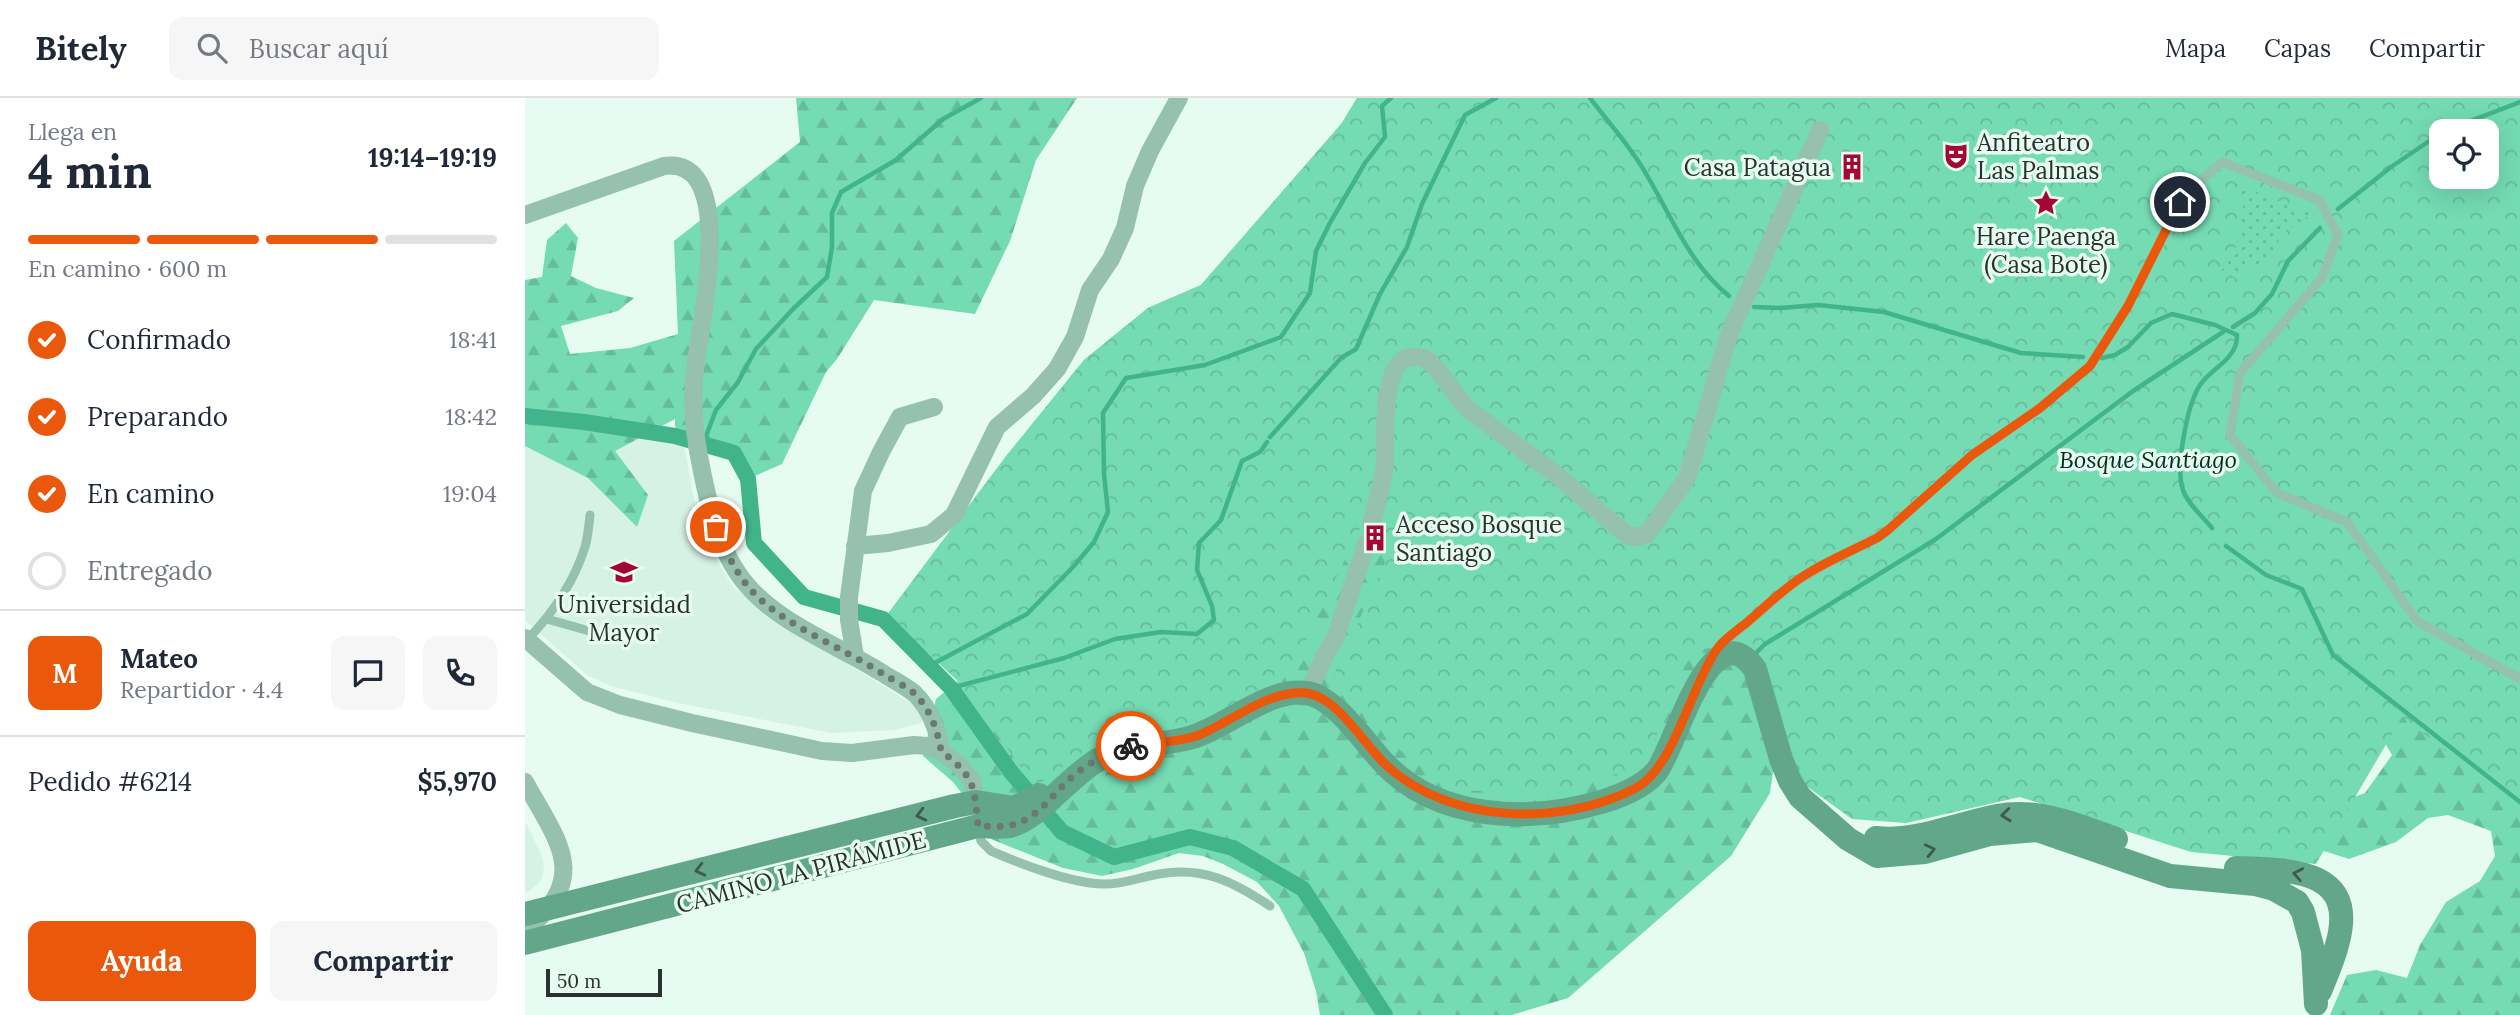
<!DOCTYPE html>
<html lang="es">
<head>
<meta charset="utf-8">
<style>
	:root { --surface:#fff; --page:#f6f6f7; --text:#1f2937; --muted:#747a83; --line:#e0e1e3; --accent:#ea580c }
	body { margin:0; font-family:Lora,serif; background:var(--page); color:var(--text); height:100vh; display:flex; flex-direction:column; font-size:26px; white-space:nowrap }
	* { box-sizing:border-box; margin:0 }
	p { font-size:23px; color:var(--muted) }
	.icon { flex:none; width:38px; height:38px; fill:none; stroke:currentColor; stroke-width:2; stroke-linecap:round; stroke-linejoin:round }
	.map { position:relative; flex:1; overflow:hidden }
	.drawer { display:flex; flex-direction:column; background:var(--surface); width:525px }
	.drawer>* { flex:none }
	.buttons { position:absolute; left:1904px; top:21px; display:grid; gap:14px }
	.buttons a { display:grid; place-items:center; width:70px; height:70px; border-radius:14px; background:var(--surface); box-shadow:0 7px 28px #0002; font-size:35px }
	.scale { position:absolute; left:21px; bottom:18px; width:116px; box-sizing:border-box; padding-left:7px; border:4px solid #2a312e; border-top:0; font-size:19px; line-height:24px; white-space:nowrap; color:#2a312e; -webkit-text-stroke:5px #e6fbf1; paint-order:stroke }
	.pin { position:absolute; display:grid; place-items:center; width:60px; height:60px; color:#fff; margin:-30px; border:4px solid #fff; border-radius:50%; box-shadow:0 2px 7px #0007 }
	.courier { position:absolute; display:grid; place-items:center; width:70px; height:70px; margin:-35px; border:5px solid #ea580c; border-radius:50%; background:#fff; color:#222; box-shadow:0 2px 9px #0007 }
	.head em { font-style:normal; font-weight:700 }
	.head div { display:flex; flex-direction:column-reverse }
	.head { display:flex; align-items:center; justify-content:space-between; height:119px; padding:0 28px }
	h1 { font-size:46px; font-weight:700; line-height:52px }
	.bar { display:grid; grid-template-columns:repeat(4,1fr); gap:10px 7px; align-content:center; height:84px; padding:0 28px }
	.bar i { height:9px; border-radius:5px; background:var(--line) }
	.bar .on { background:var(--accent) }
	.bar p { grid-column:span 4 }
	.line { display:flex; align-items:center; gap:18px; padding:0 28px; border-top:2px solid var(--line) }
	.line div { flex:1 }
	.round { display:grid; place-items:center; flex:none; width:74px; height:74px; border-radius:14px; background:var(--page) }
	ol { padding:0 28px; list-style:none }
	li { display:flex; align-items:center; gap:21px; height:77px }
	li p { margin-inline-start:auto }
	li .icon { padding:7px; border-radius:50%; background:var(--accent); color:#fff; stroke-width:4 }
	li:last-child { color:var(--muted) }
	li i { width:38px; height:38px; border:4px solid var(--line); border-radius:50% }
	.button { display:flex; gap:14px; margin-top:auto; padding:14px 28px }
	.button a { flex:1; height:80px; border-radius:14px; background:var(--accent); color:#fff; font-size:28px; font-weight:700; line-height:80px; text-align:center }
	.button a+a { background:var(--page); color:var(--text) }
	header { display:flex; align-items:center; gap:42px; box-sizing:border-box; height:98px; padding:0 35px; background:var(--surface); border-bottom:2px solid var(--line) }
	header strong { font-size:33px }
	nav { display:flex; gap:38px; margin-inline-start:auto; font-size:24px }
	.search { width:490px; height:63px; background:var(--page); display:flex; align-items:center; gap:18px; box-sizing:border-box; padding:0 24px; border-radius:14px; color:var(--muted); font-size:26px }
	main { display:flex; flex:1; min-height:0 }
	.map>svg:first-child { display:block }
	.built { fill:#d5f2e4 }
	.forest { fill:url(#forest-firs) }
	.park { fill:url(#park-crowns); fill-rule:evenodd }
	.garden { fill:url(#garden-dots) }
	.lines { fill:none; stroke-linecap:round; stroke-linejoin:round }
	.stream { stroke:#42b48c; stroke-width:4.5 }
	.canal { stroke:#42b48c; stroke-width:16 }
	.lane { stroke:#95c1ae; stroke-width:9 }
	.street { stroke:#95c1ae; stroke-width:18 }
	.secondary { stroke:#63a78b; stroke-width:24 }
	.oneway { stroke:#3e5a4f }
	.done { stroke:#6c7872; stroke-width:7; stroke-dasharray:0 12.6 }
	.route { stroke:#ea580c; stroke-width:9 }
	.labels { text-anchor:middle; dominant-baseline:central; stroke-width:7; stroke-linejoin:round; paint-order:stroke }
	.poi-label { font-size:24px; fill:#2a312e; stroke:#e6fbf1; text-anchor:start }
	.park-label { font-size:24px; font-style:italic; fill:#003222; stroke:#e6fbf1 }
	.street-label { font-size:24px; fill:#2a312e; stroke:#e6fbf1 }
</style>
</head>
<body>
<header>
<strong>Bitely</strong>
<div class="search"><svg class="icon" aria-label="search" viewBox="0 0 24 24"><circle cx="10" cy="10" r="6"/><path d="M15 15l6 6"/></svg>Buscar aquí</div>
<nav><a>Mapa</a><a>Capas</a><a>Compartir</a></nav>
</header>
<main>
<section class="drawer">
<div class="head"><div><h1>4 min</h1><p>Llega en</p></div><em>19:14–19:19</em></div>
<div class="bar"><i class="on"></i><i class="on"></i><i class="on"></i><i></i><p>En camino · 600 m</p></div>
<ol>
<li><svg class="icon" aria-label="check" viewBox="0 0 24 24"><path d="M5 12l5 5 9-10"/></svg>Confirmado<p>18:41</p></li>
<li><svg class="icon" aria-label="check" viewBox="0 0 24 24"><path d="M5 12l5 5 9-10"/></svg>Preparando<p>18:42</p></li>
<li><svg class="icon" aria-label="check" viewBox="0 0 24 24"><path d="M5 12l5 5 9-10"/></svg>En camino<p>19:04</p></li>
<li><i></i>Entregado</li>
</ol>
<div class="line" style="height:126px"><b class="round" style="background:var(--accent);color:#fff">M</b><div><b>Mateo</b><p>Repartidor · 4.4</p></div><a class="round"><svg class="icon" aria-label="chat" viewBox="0 0 24 24"><path d="M4 5h16v11H9l-5 4z"/></svg></a><a class="round"><svg class="icon" aria-label="phone" viewBox="0 0 24 24"><path d="M5 4h4l2 5-3 2q2 4 5 5l2-3 5 2v4C11 20 4 13 5 4z"/></svg></a></div>
<div class="line" style="height:91px"><div>Pedido #6214</div><b>$5,970</b></div>
<div class="button"><a>Ayuda</a><a>Compartir</a></div>
</section>
<div class="map">
<svg width="1995" height="917" viewBox="0 0 1995 917">
	<defs>
		<pattern id="forest-firs" width="22" height="20" patternUnits="userSpaceOnUse" patternTransform="scale(1.75)"><rect width="22" height="20" fill="#74dbb3"/><path d="M5 1l3.5 6h-7zM16 11l3.5 6h-7z" fill="#65bc9a"/></pattern>
		<pattern id="park-crowns" width="20" height="18" patternUnits="userSpaceOnUse" patternTransform="scale(1.75)"><rect width="20" height="18" fill="#74dbb3"/><path d="M2 6a3 3 0 1 1 6 0M12 15a3 3 0 1 1 6 0" fill="none" stroke="#65bc9a"/></pattern>
		<pattern id="garden-dots" width="8" height="8" patternUnits="userSpaceOnUse" patternTransform="scale(1.75)"><rect width="8" height="8" fill="#74dbb3"/><path d="M2 2h.1M6 6h.1" fill="none" stroke="#65bc9a" stroke-width="1.8" stroke-linecap="round"/></pattern>
	</defs>
	<rect width="100%" height="100%" fill="#e6fbf1"/>
	<path class="built" d="M0,327L159,347L175,434L208,489L267,531L390,608L398,622L396,625L370,632L306,635L148,604L86,588L62,577L0,522Z
		M0,723L17,758L19,769L17,780L11,788L0,795Z"/>
	<path class="forest" d="M271,0H552L511,62L485,143L450,216L349,202L312,261L301,274L257,366L223,381L208,355L159,347L150,328V321L90,353L123,397L112,429L63,380L0,348V182L17,179L22,142L41,125L53,140L46,178L71,190L109,200L93,213L36,228L45,256L105,250L153,236L149,143L275,44Z
		M832,0L1226,509L1259,598L1245,695L1206,758L1043,900L987,917H795L791,893L779,855L754,808L732,784L698,766L678,758L654,755L608,771L577,778L538,770L466,741L446,707L428,684L398,658L411,601L433,583L362,517L482,357L559,262L623,210L676,187L817,25Z
		M1744,445L1995,599V917H1805L1822,877L1851,872L1882,880L1895,847L1921,804L1955,783L1970,758L1966,733L1923,717L1903,720L1871,744L1824,761L1796,752L1810,706L1840,695L1867,657Z"/>
	<path class="park" d="M832,0H1995V710L1877,619L1791,766L1666,754L1495,699L1381,725L1327,721L1273,682L1249,601L1231,555L1193,549L1171,552L1155,575L1121,666L1023,698L927,691L876,653L808,580L871,440L839,422L768,570L672,630L604,635L557,655L510,689L434,584L362,517L482,357L559,262L623,210L676,187L817,25ZM1916,33H1962V79H1916Z"/>
	<path class="garden" d="M1712,87L1788,115L1756,136L1747,160L1728,168L1712,181L1697,172L1712,147L1714,125L1719,107Z"/>
	<g class="lines">
		<path class="stream" d="M1065,0C1083,24 1105,48 1120,74C1146,117 1164,166 1204,198
			M1919,33L1995,4
			M1813,111L1866,69L1916,35
			M1229,209L1255,210L1293,207L1359,214L1496,255L1558,259
			M1708,229L1730,215L1747,196L1763,163L1795,130
			M1577,260L1590,257L1603,249L1626,225L1647,216L1690,227L1712,237C1713,261 1686,270 1675,287C1662,307 1650,370 1658,392C1662,405 1678,419 1687,430
			M745,339L816,260L831,251L855,196L882,149L897,106L940,17L971,0
			M178,346L191,312L213,284L231,251L268,211L302,179L307,149V115L316,94L371,62L418,21L456,0
			M1701,448L1741,477L1777,491L1808,557L1995,704
			M1232,554L1240,546L1411,441L1608,293L1698,234
			M404,568L502,516L548,469L569,444L583,414L579,376L578,315L601,280L680,267L756,239L785,195L791,153L806,123L840,65L860,39L857,8L866,0
			M426,590L539,560L590,541L636,534L672,536L689,522L687,508L672,472L674,445L696,422L717,363L735,354L742,344"/>
		<path class="canal" d="M0,318L59,324L150,338L209,355L223,381L229,445L279,499L358,521L426,590L486,674L537,734L589,759L665,739L708,750L778,791L860,917"/>
		<path class="lane" d="M22,521L82,538
			M2,542C27,516 49,484 60,449C63,439 64,427 65,417
			M1191,552L1270,484L1363,432L1447,357L1515,310L1565,268L1603,208L1655,105L1661,96L1697,64L1794,102L1813,137L1797,180L1715,275L1705,337L1752,395L1822,424L1892,523L1995,581
			M453,730L456,743L466,753C496,766 548,786 580,786C599,786 615,779 634,776C678,768 709,784 745,808"/>
		<path class="street" d="M0,117L139,68C217,57 172,239 169,279C167,308 169,335 175,363C183,405 193,453 221,486C254,526 315,548 359,576C368,582 381,588 390,596C405,611 413,633 416,653
			M846,426C851,409 856,391 859,374C863,351 849,238 902,262C910,266 933,301 943,311L1033,378L1103,438L1113,439L1122,436L1162,380L1204,237L1295,32
			M330,448L363,445L406,436L429,417L472,329L508,298L532,271L550,239L565,192L586,161L600,130L610,88L625,53L654,0
			M0,540L62,594L95,607L167,625L297,653L327,655L389,647L402,648L416,653L435,668L447,683L451,704
			M330,558L324,522V499L338,393L356,354L375,319L409,309
			M783,595L798,561L811,538L841,446
			M0,684C34,746 66,778 0,833"/>
		<path class="secondary" d="M1351,740C1388,745 1435,725 1472,718C1513,710 1553,727 1591,741
			M1711,770C1765,772 1834,770 1812,847C1808,863 1801,878 1795,893
			M0,816L430,708L451,704L489,710L514,697
			M0,845L453,728C463,728 475,730 485,728C514,721 544,678 573,662C605,643 631,649 664,640C701,630 742,590 781,595C809,598 840,645 858,664C912,723 1005,725 1076,704C1096,698 1117,690 1131,674C1150,652 1185,508 1230,571L1256,661L1265,683L1275,699L1323,741L1352,758L1400,754L1465,736L1512,732L1645,778L1730,786L1749,791L1772,804L1778,814L1788,852L1791,906"/>
	</g>
	<defs><path id="oneway-chevron" d="M-2-3.5L2.5 0L-2 3.5" fill="none" stroke-width="1.6" stroke-linecap="round" stroke-linejoin="round" transform="scale(1.75)"/></defs>
	<g class="oneway">
		<use href="#oneway-chevron" transform="translate(396 717) rotate(166)"/>
		<use href="#oneway-chevron" transform="translate(1481 717) rotate(174)"/>
		<use href="#oneway-chevron" transform="translate(1405 752) rotate(-13)"/>
		<use href="#oneway-chevron" transform="translate(175 772) rotate(166)"/>
		<use href="#oneway-chevron" transform="translate(1773 776) rotate(-169)"/>
	</g>
	<g class="lines">
		<path class="done" d="M191,429C202,456 213,481 235,501C268,531 320,551 358,576C368,582 381,588 390,596C405,611 413,633 416,653C450,679 449,687 453,728C463,728 475,730 486,727C515,721 530,691 553,674C568,662 587,654 606,648"/>
		<path class="route" d="M606,648C628,644 652,645 674,637C706,624 745,591 781,595C812,598 840,648 862,668C926,726 1036,729 1111,690C1149,670 1166,588 1192,551C1199,541 1211,533 1220,526C1239,510 1257,492 1277,479C1301,463 1327,453 1352,440L1363,432L1447,357L1515,310L1565,268L1603,208L1655,104"/>
	</g>
	<defs>
		<g id="theatre-bare" transform="scale(2.1)"><path d="M-5-5.5Q0-4 5-5.5V0Q5 5 0 6Q-5 5-5 0ZM-3.3-2.5H-1v1.5H-3.3ZM1-2.5H3.3v1.5H1ZM-2.8 1Q0 5.5 2.8 1Z" fill="#a40733" stroke="#e6fbf1" stroke-width="2.5" paint-order="stroke"/></g>
		<g id="building-bare" transform="scale(2.1)"><path d="M-4-6H4V6H1V3H-1V6H-4ZM-2.5-4.3h1.7v1.8h-1.7ZM.8-4.3h1.7v1.8H.8ZM-2.5-1h1.7V.8h-1.7ZM.8-1h1.7V.8H.8Z" fill="#a40733" stroke="#e6fbf1" stroke-width="2.5" paint-order="stroke"/></g>
		<g id="sight-bare" transform="scale(2.1)"><path d="M0-6L1.8-2.2L6-1.7L2.9 1.2L3.7 5.4L0 3.3L-3.7 5.4L-2.9 1.2L-6-1.7L-1.8-2.2Z" fill="#a40733" stroke="#e6fbf1" stroke-width="2.5" paint-order="stroke"/></g>
		<g id="university-bare" transform="scale(2.1)"><path d="M0-5L7-2L0 1L-7-2ZM-4 1L0 2.5L4 1V4Q0 6-4 4Z" fill="#a40733" stroke="#e6fbf1" stroke-width="2.5" paint-order="stroke"/></g>
	</defs>
	<g fill-rule="evenodd">
		<use href="#theatre-bare" x="1431" y="58"/>
		<use href="#building-bare" x="1327" y="69"/>
		<use href="#sight-bare" x="1521" y="105"/>
		<use href="#building-bare" x="850" y="440"/>
		<use href="#university-bare" x="99" y="474"/>
	</g>
	<g class="labels">
		<g class="poi-label">
			<text x="1452" y="44">Anfiteatro<tspan x="1452" dy="28">Las Palmas</tspan></text>
			<text x="1306" y="69" text-anchor="end">Casa Patagua</text>
			<text x="1521" y="138" text-anchor="middle">Hare Paenga<tspan x="1521" dy="28">(Casa Bote)</tspan></text>
			<text x="871" y="426">Acceso Bosque<tspan x="871" dy="28">Santiago</tspan></text>
			<text x="99" y="506" text-anchor="middle">Universidad<tspan x="99" dy="28">Mayor</tspan></text>
		</g>
		<g class="park-label">
			<text x="1623" y="361">Bosque Santiago</text>
		</g>
		<g class="street-label">
			<text transform="translate(276 774) rotate(-15)">CAMINO LA PIRÁMIDE</text>
		</g>
	</g>
</svg>
<div class="buttons">
<a><svg class="icon" aria-label="locate" viewBox="0 0 24 24"><circle cx="12" cy="12" r="6"/><path d="M12 2v4M12 18v4M2 12h4M18 12h4"/></svg></a>
</div>
<div class="scale">50 m</div>
<div class="pin" style="left:191px;top:429px;background:#ea580c"><svg class="icon" aria-label="bag" viewBox="0 0 24 24"><path d="M5 8h14l-1 12H6zM9 8a3 3 0 0 1 6 0"/></svg></div>
<div class="pin" style="left:1655px;top:104px;background:#1f2937"><svg class="icon" aria-label="home" viewBox="0 0 24 24"><path d="M3 11l9-7 9 7M6 9v11h12V9"/></svg></div>
<div class="courier" style="left:606px;top:648px"><svg class="icon" aria-label="bike" viewBox="0 0 24 24"><circle cx="6" cy="16" r="4"/><circle cx="18" cy="16" r="4"/><path d="M6 16l4-8h5l3 8M10 8l3 8H6M13 5h3"/></svg></div>
</div>
</main>
</body>
</html>
